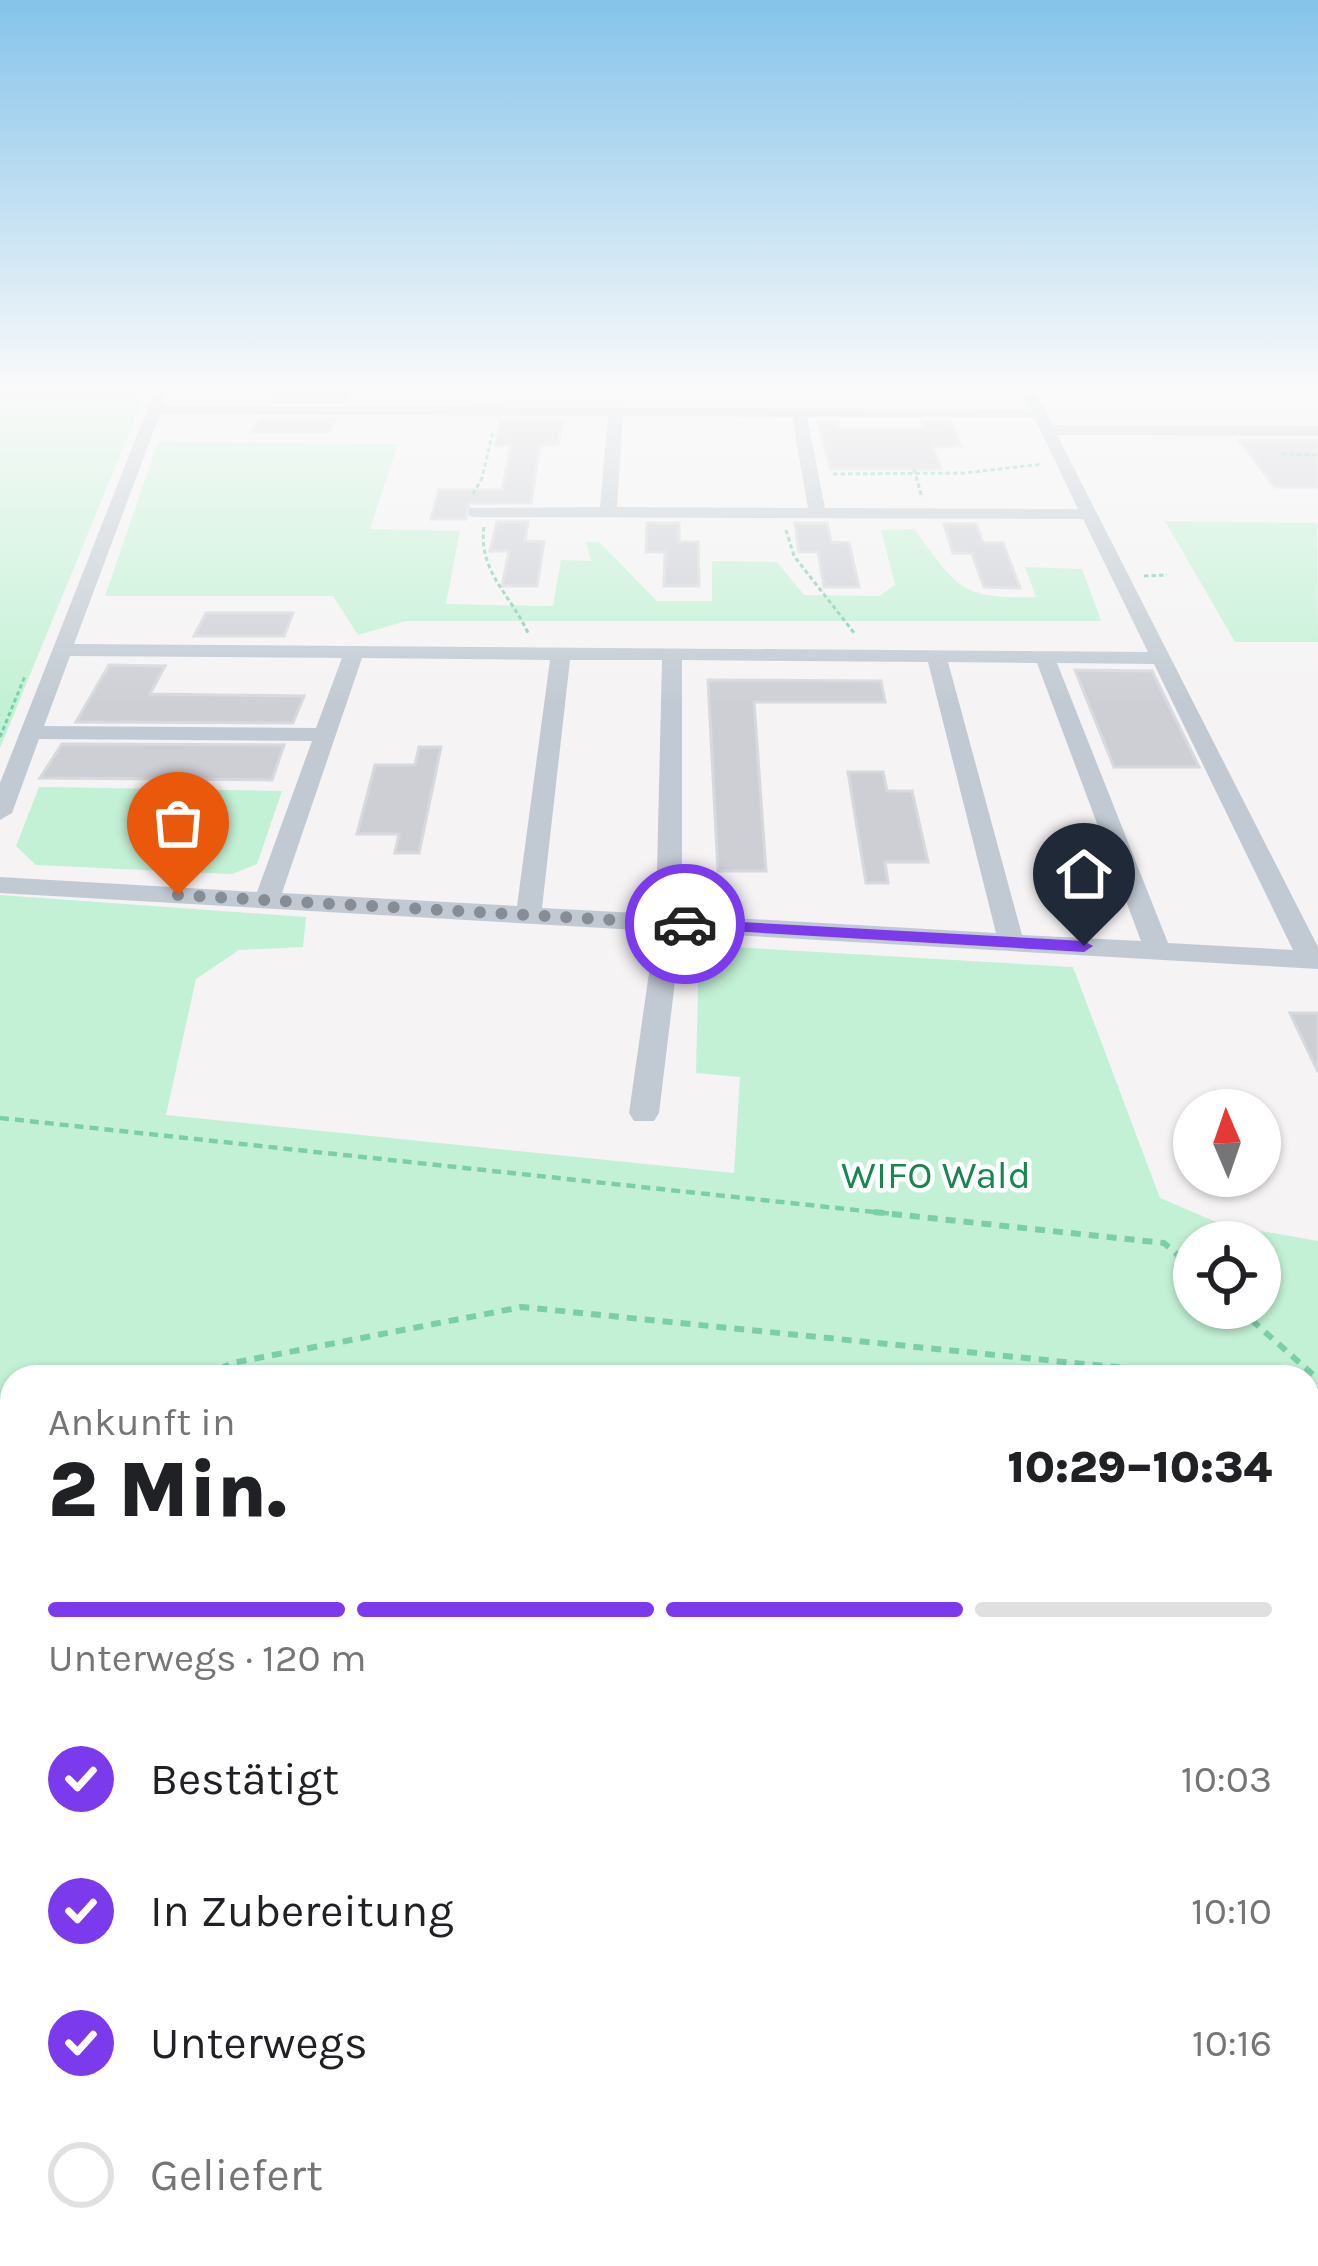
<!DOCTYPE html>
<html lang="de">
<head>
<meta charset="utf-8">
<style>
	:root { --surface:#fff; --page:#f2f2f2; --text:#202124; --muted:#757577; --line:#e0e0e0; --accent:#7c3aed }
	body { margin:0; font-family:Karla,sans-serif; background:var(--page); color:var(--text); height:100vh; display:flex; flex-direction:column; font-size:45px; white-space:nowrap }
	* { box-sizing:border-box; margin:0 }
	p { font-size:39px; color:var(--muted) }
	.icon { flex:none; width:66px; height:66px; fill:none; stroke:currentColor; stroke-width:2; stroke-linecap:round; stroke-linejoin:round }
	.map { position:relative; flex:1; overflow:hidden }
	.sheet { position:absolute; left:0px; top:1365px; width:1320px; height:903px; display:flex; flex-direction:column; background:var(--surface); border-radius:36px 36px 0 0; box-shadow:0 3px 9px #0004 }
	.sheet>* { flex:none }
	.needle { width:78px; rotate:358deg }
	.buttons { position:absolute; left:1173px; top:1089px; display:grid; gap:24px }
	.buttons a { display:grid; place-items:center; width:108px; height:108px; border-radius:50%; background:var(--surface); box-shadow:0 3px 9px #0004; font-size:60px }
	.pin { position:absolute; display:grid; place-items:center; width:102px; height:102px; color:#fff; margin:-123px -51px; border-radius:50% 50% 50% 0; rotate:-45deg; box-shadow:0 0 12px #0007 }
	.pin .icon { rotate:45deg }
	.courier { position:absolute; display:grid; place-items:center; width:120px; height:120px; margin:-60px; border:9px solid #7c3aed; border-radius:50%; background:#fff; color:#222; box-shadow:0 3px 15px #0007 }
	.headline em { font-style:normal; font-weight:800 }
	.headline div { display:flex; flex-direction:column-reverse }
	.headline { display:flex; align-items:center; justify-content:space-between; height:204px; padding:0 48px }
	h1 { font-size:78px; font-weight:800; line-height:90px }
	.bar { display:grid; grid-template-columns:repeat(4,1fr); gap:18px 12px; align-content:center; height:144px; padding:0 48px }
	.bar i { height:15px; border-radius:9px; background:var(--line) }
	.bar .selected { background:var(--accent) }
	.bar p { grid-column:span 4 }
	ol { padding:0 48px; list-style:none }
	li { display:flex; align-items:center; gap:36px; height:132px }
	li p { margin-inline-start:auto }
	li .icon { padding:12px; border-radius:50%; background:var(--accent); color:#fff; stroke-width:4 }
	li:last-child { color:var(--muted) }
	li i { width:66px; height:66px; border:6px solid var(--line); border-radius:50% }
	.map>svg:first-child { display:block }
	.green { fill:#c3f1d5; fill-rule:evenodd }
	.building { fill:#cdcfd5; stroke:#d7d9de; stroke-width:3 }
	.lines { fill:none; stroke-linecap:round; stroke-linejoin:round }
	.path-far3 { stroke:#7ad0a6; stroke-width:3; stroke-dasharray:4.5 3; stroke-linecap:butt }
	.path-far2 { stroke:#7ad0a6; stroke-width:4.5; stroke-dasharray:9 6; stroke-linecap:butt }
	.path-far1 { stroke:#7ad0a6; stroke-width:6; stroke-dasharray:10 8; stroke-linecap:butt }
	.path { stroke:#7ad0a6; stroke-width:8; stroke-dasharray:14 9; stroke-linecap:butt }
	.minor { fill:#c1cad2; fill-rule:evenodd }
	.route { fill:#7c3aed }
	.done { stroke:#868d94; stroke-width:12; stroke-dasharray:0 21.6 }
	.labels { text-anchor:middle; dominant-baseline:central; stroke-width:9; stroke-linejoin:round; paint-order:stroke }
	.park-label { font-size:39px; fill:#17864f; stroke:#fff }
</style>
</head>
<body>
<div class="map">
<svg width="1318" height="2266" viewBox="0 0 1318 2266">
	<rect width="100%" height="100%" fill="#f5f3f3"/>
	<path class="green" d="M0,387H148L0,748Z
		M158,442L398,444L370,529L460,531L446,604L553,606L561,560L591,561L586,542H599L657,601H712V561L777,562L804,595L879,596L895,585L881,530L914,529C959,588 958,599 1036,597L1025,567L1082,569L1101,621H406L358,635L333,596H105Z
		M1165,521L1317,523L1318,642H1235Z
		M39,787L282,791L257,864L232,874L36,865L16,846Z
		M0,895L306,917L303,947L239,950L196,979L166,1115L734,1173L740,1077L696,1073L699,945L1073,967L1160,1198L1221,1224L1318,1241V2266H0ZM1194,1242H1260V1308H1194ZM12,1377H1308V2256H12Z"/>
	<path class="building" d="M278,387H352L345,402H269Z
		M259,419H336L329,432H252Z
		M500,420H562L558,445H540L531,503H469L466,519H431L439,490H502L511,445H495Z
		M817,422H838L840,429H925L923,422H951L961,446H932L941,469H831Z
		M1239,440H1318V487H1275Z
		M497,522H528L525,541L544,542L537,586H502L509,551H490Z
		M647,523H679V542H698L699,586H664L665,552H646Z
		M795,523H827L831,542L849,543L859,587H824L818,552H799Z
		M944,524H976L983,543H1003L1020,588L984,587L972,553H953Z
		M206,613H293L284,636H194Z
		M109,665L165,666L150,694L304,696L293,723L76,722Z
		M1075,670L1152,671L1199,767H1114Z
		M708,680L881,681L885,702H754L766,871H718Z
		M62,744L284,745L272,780L40,778Z
		M419,747H441L419,853H395L399,834H357L375,765H415Z
		M848,772H883L887,791H912L928,862H885L888,883H866Z
		M1290,1013H1318V1072Z"/>
	<g class="lines">
		<path class="path-far3" d="M628,395L639,387
			M1282,454L1318,455
			M914,469L922,498
			M833,474L964,473L1043,464
			M473,494L482,478L493,431
			M484,527C478,571 511,595 528,633
			M786,530L794,556L855,634
			M1144,576L1167,575
			M0,737L25,676"/>
		<path class="path-far2" d="M0,1118L902,1215"/>
		<path class="path-far1" d="M874,1212L1164,1243L1194,1269
			M1238,1308L1318,1379
			M204,1377L232,1363L522,1307L1213,1377
			M1308,1389L1318,1390
			M1308,1472L1318,1440
			M0,1513L12,1501"/>
		<path class="path" d="M1308,2192L1318,2199
			M1297,2256V2266"/>
		<path class="minor" d="M156,387H170L163,406L1029,409L1019,387H1033L1053,425L1318,426V436L1057,435L1318,947V969L681,932L659,1113L654,1121H634L629,1113L655,931L0,893V877L257,892L312,741L39,739L12,813L0,820V783ZM160,414L608,416L600,507L469,508V516L475,517L1083,519L1148,652L74,644ZM623,416L792,417L808,508L617,507ZM807,417H1034L1078,509L825,508ZM70,656L342,658L316,728L44,726ZM362,658L550,660L517,906L282,893ZM570,660H662L656,914L542,908ZM682,660L928,662L996,933L682,915ZM948,662L1037,663L1141,941L1022,935ZM1057,663L1154,664L1293,950L1168,943Z"/>
	</g>
	<linearGradient id="sky" x2="0" y2="1"><stop stop-color="#85c3ea"/><stop offset="0.55" stop-color="#fafafa"/><stop offset="1" stop-color="#fafafa" stop-opacity="0"/></linearGradient>
	<rect width="1318" height="705" fill="url(#sky)"/>
	<path class="route" d="M685,919L1084,941L1093,946L1084,952L679,928L677,924Z"/>
	<g class="lines">
		<path class="done" d="M178,895L685,924"/>
	</g>
	<g class="labels">
		<g class="park-label">
			<text x="936" y="1175">WIFO Wald</text>
		</g>
	</g>
</svg>
<div class="buttons">
<a><svg class="needle" viewBox="-14 -14 28 28"><path d="M0-13l5 13h-10z" fill="#e53935"/><path d="M0 13l5-13h-10z" fill="#757577"/></svg></a>
<a><svg class="icon" aria-label="locate" viewBox="0 0 24 24"><circle cx="12" cy="12" r="6"/><path d="M12 2v4M12 18v4M2 12h4M18 12h4"/></svg></a>
</div>
<div class="pin" style="left:178px;top:895px;background:#ea580c"><svg class="icon" aria-label="bag" viewBox="0 0 24 24"><path d="M5 8h14l-1 12H6zM9 8a3 3 0 0 1 6 0"/></svg></div>
<div class="pin" style="left:1084px;top:946px;background:#1f2937"><svg class="icon" aria-label="home" viewBox="0 0 24 24"><path d="M3 11l9-7 9 7M6 9v11h12V9"/></svg></div>
<div class="courier" style="left:685px;top:924px"><svg class="icon" aria-label="car" viewBox="0 0 24 24"><path d="M5 17H2v-5l4-1 3-4h7l3 4 3 1v5h-3M9 17h6M6 11h13"/><circle cx="7" cy="17" r="2"/><circle cx="17" cy="17" r="2"/></svg></div>
<section class="sheet">
<div class="headline"><div><h1>2 Min.</h1><p>Ankunft in</p></div><em>10:29–10:34</em></div>
<div class="bar"><i class="selected"></i><i class="selected"></i><i class="selected"></i><i></i><p>Unterwegs · 120 m</p></div>
<ol>
<li><svg class="icon" aria-label="check" viewBox="0 0 24 24"><path d="M5 12l5 5 9-10"/></svg>Bestätigt<p>10:03</p></li>
<li><svg class="icon" aria-label="check" viewBox="0 0 24 24"><path d="M5 12l5 5 9-10"/></svg>In Zubereitung<p>10:10</p></li>
<li><svg class="icon" aria-label="check" viewBox="0 0 24 24"><path d="M5 12l5 5 9-10"/></svg>Unterwegs<p>10:16</p></li>
<li><i></i>Geliefert</li>
</ol>
</section>
</div>
</body>
</html>
